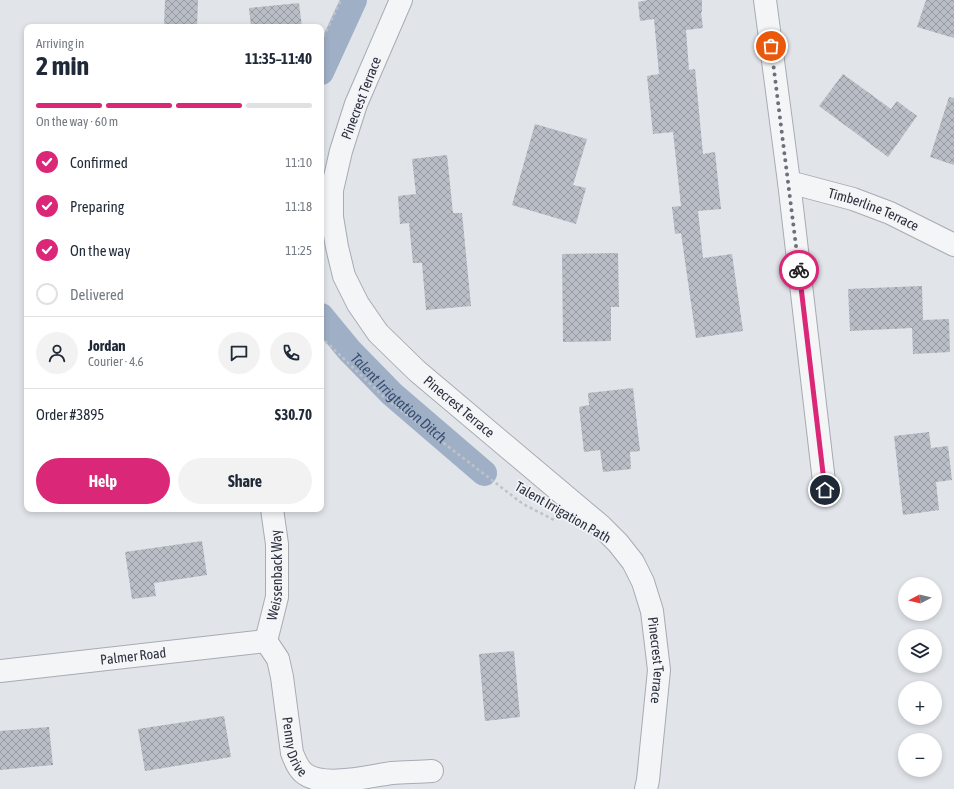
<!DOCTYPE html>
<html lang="en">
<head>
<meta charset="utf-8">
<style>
	:root { --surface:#fff; --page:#f2f2f3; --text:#1f2937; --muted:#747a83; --line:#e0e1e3; --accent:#db2777 }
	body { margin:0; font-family:"Asap Condensed",sans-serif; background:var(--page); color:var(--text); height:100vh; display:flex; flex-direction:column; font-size:15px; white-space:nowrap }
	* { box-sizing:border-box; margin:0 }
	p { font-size:13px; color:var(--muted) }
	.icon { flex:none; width:22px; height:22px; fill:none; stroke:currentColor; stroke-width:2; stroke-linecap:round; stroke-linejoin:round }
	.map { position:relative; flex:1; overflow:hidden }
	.panel { position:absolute; left:24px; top:24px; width:300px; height:488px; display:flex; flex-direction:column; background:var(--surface); border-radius:8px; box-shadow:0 2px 6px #0003 }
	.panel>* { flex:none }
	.needle { width:26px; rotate:263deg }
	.fabs { position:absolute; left:898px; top:577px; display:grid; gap:8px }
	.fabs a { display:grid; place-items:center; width:44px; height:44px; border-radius:50%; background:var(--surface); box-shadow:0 2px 6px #0003; font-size:20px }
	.pin { position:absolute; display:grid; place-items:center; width:34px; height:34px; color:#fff; margin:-17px; border:2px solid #fff; border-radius:50%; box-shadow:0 1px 4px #0007 }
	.courier { position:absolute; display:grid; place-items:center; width:40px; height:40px; margin:-20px; border:3px solid #db2777; border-radius:50%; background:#fff; color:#222; box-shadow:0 1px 5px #0007 }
	.summary em { font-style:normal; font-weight:700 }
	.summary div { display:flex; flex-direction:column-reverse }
	.summary { display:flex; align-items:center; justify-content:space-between; height:68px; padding:0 12px }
	h1 { font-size:26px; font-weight:700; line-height:30px }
	.bar { display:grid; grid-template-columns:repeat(4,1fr); gap:6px 4px; align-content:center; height:48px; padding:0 12px }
	.bar i { height:5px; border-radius:3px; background:var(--line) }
	.bar .on { background:var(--accent) }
	.bar p { grid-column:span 4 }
	.line { display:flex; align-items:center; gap:10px; padding:0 12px; border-top:1px solid var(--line) }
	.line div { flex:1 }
	.round { display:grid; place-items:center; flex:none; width:42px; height:42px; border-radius:21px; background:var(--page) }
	ol { padding:0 12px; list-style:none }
	li { display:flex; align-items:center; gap:12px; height:44px }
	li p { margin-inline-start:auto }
	li .icon { padding:4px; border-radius:50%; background:var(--accent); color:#fff; stroke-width:4 }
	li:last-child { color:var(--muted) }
	li i { width:22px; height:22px; border:2px solid var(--line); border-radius:50% }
	.cta { display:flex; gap:8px; margin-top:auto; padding:8px 12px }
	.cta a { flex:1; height:46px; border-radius:24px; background:var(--accent); color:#fff; font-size:16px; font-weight:700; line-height:46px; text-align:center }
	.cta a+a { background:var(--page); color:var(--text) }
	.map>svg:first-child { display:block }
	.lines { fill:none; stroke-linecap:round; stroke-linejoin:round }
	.canal { stroke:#9fb0c6; stroke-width:26 }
	.building { fill:url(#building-cross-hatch) }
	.minor-casing { stroke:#a7abb3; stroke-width:24 }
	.path { stroke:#c0c2c7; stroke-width:2.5; stroke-dasharray:3 3; stroke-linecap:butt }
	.minor { stroke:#f4f5f7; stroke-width:22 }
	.done { stroke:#6b707a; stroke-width:4; stroke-dasharray:0 7.2 }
	.route { stroke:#db2777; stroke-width:5 }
	.labels { text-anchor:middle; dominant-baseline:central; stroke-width:3.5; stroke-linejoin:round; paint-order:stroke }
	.street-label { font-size:14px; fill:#2b313f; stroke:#f1f3f6 }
	.water-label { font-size:15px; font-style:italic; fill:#384e70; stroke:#f1f3f6 }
</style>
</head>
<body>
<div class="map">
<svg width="954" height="789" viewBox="0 0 954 789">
	<defs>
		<pattern id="building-cross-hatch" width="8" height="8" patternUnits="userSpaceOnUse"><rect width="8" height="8" fill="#b9bdc5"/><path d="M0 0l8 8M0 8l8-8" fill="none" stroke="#979aa1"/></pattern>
	</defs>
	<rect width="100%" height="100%" fill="#e1e4e9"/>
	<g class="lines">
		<g class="canal">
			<path d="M321,72L354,0"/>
			<path id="s1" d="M321,316L349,350L392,394L484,473"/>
		</g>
	</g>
	<path class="building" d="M165,0H198L197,27H164Z
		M648,0H702V12H701L703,28L686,30L689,70L695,69L703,154L715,152L721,209L698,211L703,258L732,254L743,331L696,338L681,233L675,234L672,207L681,206L673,132L653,134L647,76L659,74L654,19L640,21L638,2Z
		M926,0H954V38L917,27Z
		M299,3L302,27H251L249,8Z
		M843,74L891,109L897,101L917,116L888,157L819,106Z
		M949,97L954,98V165L930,157Z
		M535,124L587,139L573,185L586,188L576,224L512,205Z
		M447,155L453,213H462L471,306L426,310L422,263H413L409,223L400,224L398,196L416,194L412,159Z
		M618,253L619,307H611V341L563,342L562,254Z
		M922,286L923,320L949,319L950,352L913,354L912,328L850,331L848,289Z
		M633,388L640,451L630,452L631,469L603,472L600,450L584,452L579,407L589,405L588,393Z
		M929,432L931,448L948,446L952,480L936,482L939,510L903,515L894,436Z
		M202,541L207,575L154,583L156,596L132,599L125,552Z
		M514,651L520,717L485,721L479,654Z
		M224,716L231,757L145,771L138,729Z
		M49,727L53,765L0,770V731Z"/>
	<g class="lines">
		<g class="minor-casing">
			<g id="minor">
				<path id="s2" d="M401,0L356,104L341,151L332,190V217L337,247L344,276L358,304L378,333L417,371L601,526L618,543L633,562L643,582L652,611L659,670L648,780L646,789"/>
				<path d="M765,0L789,182L825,490"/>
				<path id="s3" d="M789,182L853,199L890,213L954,245"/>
				<path id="s4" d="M266,641L278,659L282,677L292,753C295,760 298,769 305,774C325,788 369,776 392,773C405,772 419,772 432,771"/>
				<path id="s5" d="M266,641L277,597V544L272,509"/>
				<path id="s6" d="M0,671L266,641"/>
			</g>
		</g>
		<path class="path" d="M321,42L341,0
			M321,337L385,398L523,504L556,521"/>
		<use href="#minor" class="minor"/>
	</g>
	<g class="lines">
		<path class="done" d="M771,46L799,270"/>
		<path class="route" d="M799,270L825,490"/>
	</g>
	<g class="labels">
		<g class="street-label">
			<text transform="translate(361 98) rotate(-69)">Pinecrest Terrace</text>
			<text stroke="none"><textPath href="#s3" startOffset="89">Timberline Terrace</textPath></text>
			<text stroke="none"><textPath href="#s2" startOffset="466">Pinecrest Terrace</textPath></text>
			<text transform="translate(563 512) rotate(30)">Talent Irrigation Path</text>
			<text stroke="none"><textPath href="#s5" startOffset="67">Weissenback Way</textPath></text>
			<text stroke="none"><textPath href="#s6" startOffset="134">Palmer Road</textPath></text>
			<text stroke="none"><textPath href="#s2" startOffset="802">Pinecrest Terrace</textPath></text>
			<text stroke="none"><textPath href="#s4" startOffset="111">Penny Drive</textPath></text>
		</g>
		<g class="water-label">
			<text stroke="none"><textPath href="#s1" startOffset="113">Talent Irrigtation Ditch</textPath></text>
		</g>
	</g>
</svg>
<div class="fabs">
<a><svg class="needle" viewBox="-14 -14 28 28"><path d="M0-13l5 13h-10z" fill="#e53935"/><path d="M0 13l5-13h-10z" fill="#747a83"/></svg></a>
<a><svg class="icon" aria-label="layers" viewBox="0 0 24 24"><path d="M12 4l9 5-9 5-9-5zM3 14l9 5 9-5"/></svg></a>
<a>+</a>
<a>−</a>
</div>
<div class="pin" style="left:771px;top:46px;background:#ea580c"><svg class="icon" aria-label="bag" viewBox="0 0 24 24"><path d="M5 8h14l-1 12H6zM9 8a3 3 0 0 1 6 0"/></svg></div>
<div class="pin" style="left:825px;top:490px;background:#1f2937"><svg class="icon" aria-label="home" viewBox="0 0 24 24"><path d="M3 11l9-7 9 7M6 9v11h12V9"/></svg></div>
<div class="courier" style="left:799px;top:270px"><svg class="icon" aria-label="bike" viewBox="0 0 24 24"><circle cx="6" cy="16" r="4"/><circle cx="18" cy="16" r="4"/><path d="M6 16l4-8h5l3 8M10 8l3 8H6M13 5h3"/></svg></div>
<section class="panel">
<div class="summary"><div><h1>2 min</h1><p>Arriving in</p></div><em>11:35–11:40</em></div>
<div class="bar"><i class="on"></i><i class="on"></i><i class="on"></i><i></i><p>On the way · 60 m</p></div>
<ol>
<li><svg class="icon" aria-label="check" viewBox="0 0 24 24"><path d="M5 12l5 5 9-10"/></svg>Confirmed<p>11:10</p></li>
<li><svg class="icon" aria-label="check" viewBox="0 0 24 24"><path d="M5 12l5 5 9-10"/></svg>Preparing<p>11:18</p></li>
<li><svg class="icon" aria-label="check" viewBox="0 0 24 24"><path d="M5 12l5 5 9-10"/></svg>On the way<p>11:25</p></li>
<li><i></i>Delivered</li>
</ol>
<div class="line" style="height:72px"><a class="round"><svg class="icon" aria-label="person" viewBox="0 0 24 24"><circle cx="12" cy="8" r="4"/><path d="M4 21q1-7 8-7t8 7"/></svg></a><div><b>Jordan</b><p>Courier · 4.6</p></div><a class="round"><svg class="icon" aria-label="chat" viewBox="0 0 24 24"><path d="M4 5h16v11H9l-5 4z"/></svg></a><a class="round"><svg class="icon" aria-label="phone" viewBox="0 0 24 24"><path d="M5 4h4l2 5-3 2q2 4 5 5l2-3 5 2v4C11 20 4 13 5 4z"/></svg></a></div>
<div class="line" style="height:52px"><div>Order #3895</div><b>$30.70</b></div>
<div class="cta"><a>Help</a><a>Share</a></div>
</section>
</div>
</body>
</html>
